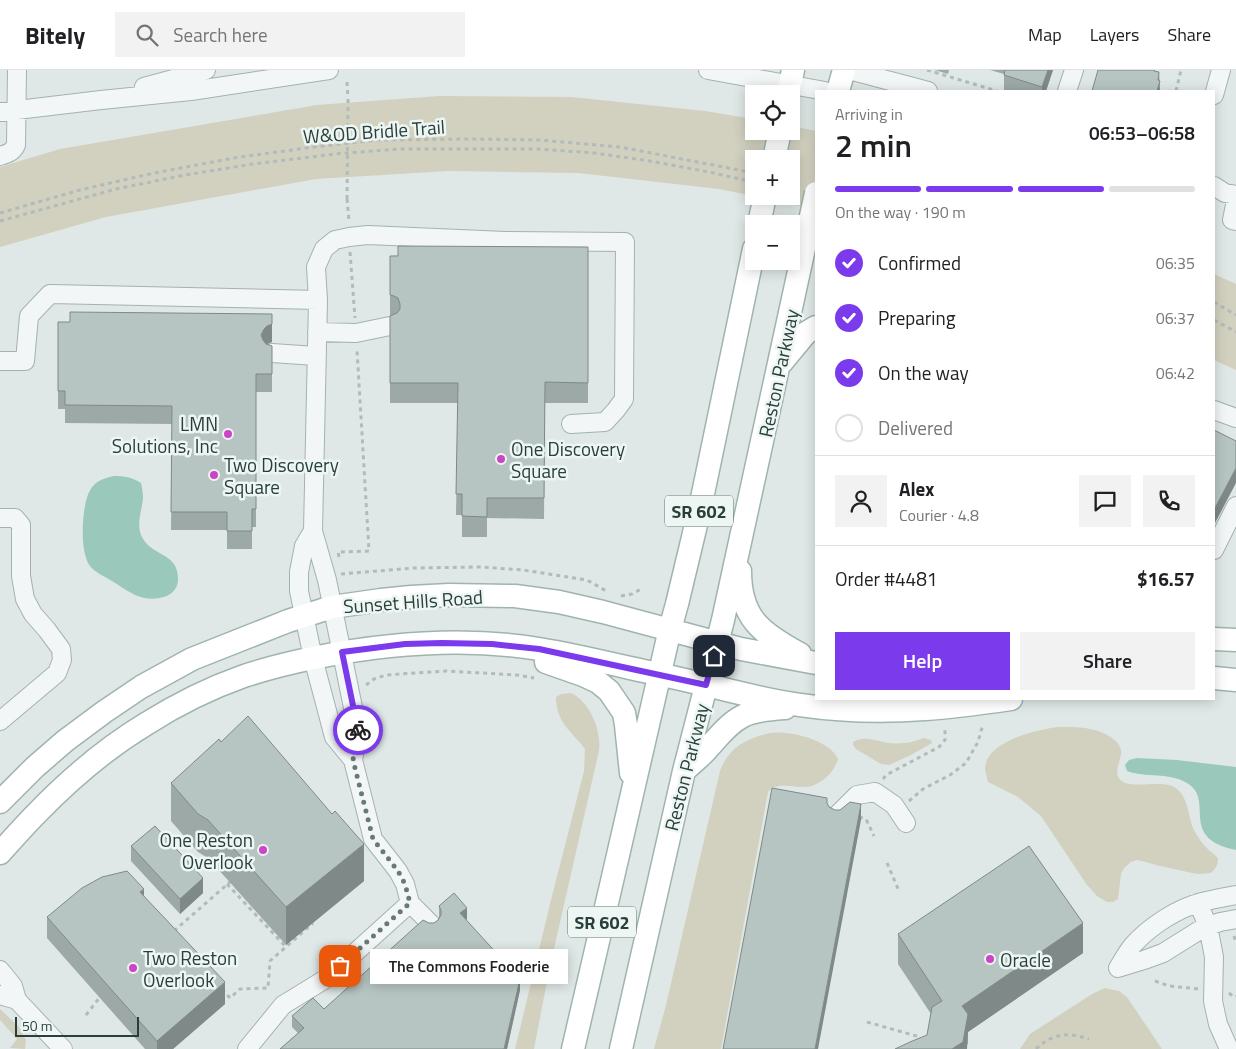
<!DOCTYPE html>
<html lang="en">
<head>
<meta charset="utf-8">
<style>
	:root { --surface:#fff; --page:#f2f2f2; --text:#202124; --muted:#757577; --line:#e0e0e0; --accent:#7c3aed }
	body { margin:0; font-family:"Titillium Web",sans-serif; background:var(--page); color:var(--text); height:100vh; display:flex; flex-direction:column; font-size:19px; white-space:nowrap }
	* { box-sizing:border-box; margin:0 }
	p { font-size:16px; color:var(--muted) }
	.icon { flex:none; width:28px; height:28px; fill:none; stroke:currentColor; stroke-width:2; stroke-linecap:round; stroke-linejoin:round }
	.map { position:relative; flex:1; overflow:hidden }
	.side { position:absolute; left:815px; top:20px; width:400px; height:610px; display:flex; flex-direction:column; background:var(--surface); border-radius:0px; box-shadow:0 2px 12px #0003 }
	.side>* { flex:none }
	.fabs { position:absolute; left:745px; top:15px; display:grid; gap:10px }
	.fabs a { display:grid; place-items:center; width:55px; height:55px; border-radius:0px; background:var(--surface); box-shadow:0 2px 12px #0003; font-size:25px }
	.scale { position:absolute; left:15px; bottom:12px; width:124px; box-sizing:border-box; padding-left:5px; border:2px solid #283f3b; border-top:0; font-size:14px; line-height:18px; white-space:nowrap; color:#283f3b; -webkit-text-stroke:4px #eef6f4; paint-order:stroke }
	.pin { position:absolute; display:grid; place-items:center; width:42px; height:42px; color:#fff; margin:-21px; border-radius:10px; box-shadow:0 2px 8px #0006 }
	.courier { position:absolute; display:grid; place-items:center; width:50px; height:50px; margin:-25px; border:4px solid #7c3aed; border-radius:50%; background:#fff; color:#222; box-shadow:0 1px 6px #0007 }
	.bubble { position:absolute; height:35px; border-radius:0px; background:var(--surface); box-shadow:0 2px 12px #0003; font-size:16px; font-weight:600; line-height:35px; text-align:center }
	.summary em { font-style:normal; font-weight:600 }
	.summary div { display:flex; flex-direction:column-reverse }
	.summary { display:flex; align-items:center; justify-content:space-between; height:85px; padding:0 20px }
	h1 { font-size:32px; font-weight:600; line-height:38px }
	.bar { display:grid; grid-template-columns:repeat(4,1fr); gap:8px 5px; align-content:center; height:60px; padding:0 20px }
	.bar i { height:6px; border-radius:4px; background:var(--line) }
	.bar .selected { background:var(--accent) }
	.bar p { grid-column:span 4 }
	.line { display:flex; align-items:center; gap:12px; padding:0 20px; border-top:1px solid var(--line) }
	.line div { flex:1 }
	.round { display:grid; place-items:center; flex:none; width:52px; height:52px; border-radius:0px; background:var(--page) }
	ol { padding:0 20px; list-style:none }
	li { display:flex; align-items:center; gap:15px; height:55px }
	li p { margin-inline-start:auto }
	li .icon { padding:5px; border-radius:50%; background:var(--accent); color:#fff; stroke-width:4 }
	li:last-child { color:var(--muted) }
	li i { width:28px; height:28px; border:2px solid var(--line); border-radius:50% }
	.action { display:flex; gap:10px; margin-top:auto; padding:10px 20px }
	.action a { flex:1; height:58px; border-radius:0px; background:var(--accent); color:#fff; font-size:20px; font-weight:600; line-height:58px; text-align:center }
	.action a+a { background:var(--page); color:var(--text) }
	header { display:flex; align-items:center; gap:30px; box-sizing:border-box; height:70px; padding:0 25px; background:var(--surface); border-bottom:1px solid var(--line) }
	header strong { font-size:24px }
	nav { display:flex; gap:28px; margin-inline-start:auto; font-size:18px }
	.search { width:350px; height:45px; background:var(--page); display:flex; align-items:center; gap:12px; box-sizing:border-box; padding:0 18px; border-radius:0px; color:var(--muted); font-size:19px }
	.map>svg:first-child { display:block }
	.green { fill:#d2d1c0 }
	.water { fill:#9ac8ba }
	.lines { fill:none; stroke-linecap:round; stroke-linejoin:round }
	.minor-casing { stroke:#a4b2af; stroke-width:20 }
	.major-casing { stroke:#9fb4af; stroke-width:25 }
	.path { stroke:#b1bbba; stroke-width:3; stroke-dasharray:4 4; stroke-linecap:butt }
	.minor { stroke:#f2f6f6; stroke-width:18 }
	.major { stroke:#fff; stroke-width:22 }
	.major-bridge-casing { stroke:#9fb4af; stroke-width:25; stroke-linecap:butt }
	.path-bridge { stroke:#b1bbba; stroke-width:3; stroke-dasharray:4 4; stroke-linecap:butt }
	.major-bridge { stroke:#fff; stroke-width:22 }
	.wall { fill:#9da9a7 }
	.shaded-wall { fill:#7f8a88 }
	.building { fill:#b6c5c2; stroke:#7f8a88 }
	.done { stroke:#687a77; stroke-width:5; stroke-dasharray:0 9 }
	.route { stroke:#7c3aed; stroke-width:6 }
	.poi-dot { fill:#cc45c7; stroke:#eef6f4; stroke-width:2 }
	.labels { text-anchor:middle; dominant-baseline:central; stroke-width:5; stroke-linejoin:round; paint-order:stroke }
	.shield { fill:#eef6f4; stroke:#637672; stroke-width:1 }
	.shield-label { font-size:18px; font-weight:bold; fill:#283f3b }
	.street-label { font-size:19px; fill:#283f3b; stroke:#eef6f4 }
	.poi-label { font-size:19px; fill:#283f3b; stroke:#eef6f4; text-anchor:start }
</style>
</head>
<body>
<header>
<strong>Bitely</strong>
<div class="search"><svg class="icon" aria-label="search" viewBox="0 0 24 24"><circle cx="10" cy="10" r="6"/><path d="M15 15l6 6"/></svg>Search here</div>
<nav><a>Map</a><a>Layers</a><a>Share</a></nav>
</header>
<div class="map">
<svg width="1236" height="979" viewBox="0 0 1236 979">
	<rect width="100%" height="100%" fill="#dfe8e6"/>
	<path class="green" d="M439,26L572,27L705,41L754,49V61H791V56L816,61V140L755,126H791V89H754V126L719,119L578,103L449,101L316,109L106,147L0,177V97L60,79L317,35Z
		M1214,204L1236,214V300L1214,290Z
		M571,623C587,630 598,653 599,670C600,675 599,680 598,685L549,901L534,979H515L551,830L584,701L585,679C571,661 556,652 556,627L561,624Z
		M1057,657C1076,657 1095,656 1112,668C1116,671 1120,675 1121,680C1123,689 1110,704 1123,712C1134,718 1159,711 1172,716C1190,724 1187,748 1195,762C1198,766 1200,771 1204,775C1208,780 1213,783 1218,788C1218,795 1216,798 1211,803L1199,804L1192,803L1156,795L1142,791L1137,790L1131,792L1124,798L1121,804L1118,829L1113,832H1107L1097,826L1087,815L1041,746L1018,727L988,712C987,707 985,702 985,697C988,671 1036,660 1057,657Z
		M770,663C789,660 830,670 838,689C834,703 821,715 807,717C794,718 777,711 768,722L721,979H654L666,935L720,701C729,677 746,669 770,663Z
		M924,668L931,670L932,673L911,685L889,695L881,694L856,679L853,675V672C864,665 877,671 888,673C894,674 899,673 905,673C911,673 917,670 924,668Z
		M1105,918L1119,921L1127,927L1162,979H1020L1030,964L1092,924Z
		M0,939L18,956L26,970L25,979L10,978L17,969L0,950Z"/>
	<path class="water" d="M114,406C124,406 132,407 141,413C142,418 143,422 143,428C142,441 135,456 143,469C154,487 179,483 178,510C177,530 150,532 135,525C127,521 120,516 112,511C104,506 93,502 88,493C81,478 82,452 85,436C89,417 94,410 114,406Z
		M1137,688L1177,690L1236,697V780C1177,768 1216,730 1187,713C1169,702 1146,708 1127,701L1125,695L1129,690Z"/>
	<g class="lines">
		<g class="minor-casing">
			<path id="minor" d="M708,0L825,21
				M849,0L928,21
				M144,17L206,0
				M1067,21L1074,0
				M1214,25L1221,0
				M0,42L101,30L191,21L329,0
				M0,86C7,84 13,82 16,75L17,0
				M1214,116L1225,123L1236,125
				M1236,130L1232,150L1236,151
				M317,262L356,263L390,256
				M272,283L316,286
				M0,291H25L29,246L50,224L318,230
				M1214,340L1236,348
				M0,448H15L21,455V506L25,529L33,544L47,560L61,579L62,590L57,603L0,651
				M313,461L304,476L299,502V521L313,588L334,667L353,690
				M1214,480L1236,436
				M837,745L857,725L875,722L894,735L906,753
				M1198,833L1208,856L1214,887L1213,931L1218,954L1229,979
				M431,854L410,833L405,814L398,801L373,769L353,690L358,662L327,510L313,461L318,230L316,197L324,179L335,170L349,167L368,165L505,171L625,172L624,329L616,340L605,352L571,354
				M1118,898C1123,890 1127,882 1133,875C1150,856 1178,838 1202,832C1213,829 1225,827 1236,825
				M1118,898L1144,890L1163,883L1203,858L1220,852L1236,849
				M0,900L13,916L17,930L63,979
				M0,925L17,930
				M247,979L283,935L327,908L410,833"/>
		</g>
		<g class="major-casing">
			<path id="major" d="M838,21L844,0
				M788,24L793,0
				M774,89L780,61
				M759,154L765,126
				M782,292L806,263L816,257
				M740,501C740,548 761,563 800,584
				M1214,569L1236,570
				M546,592L583,605L598,612L609,621L624,643L626,655L631,703
				M1214,608L1236,610
				M684,701C692,693 702,686 709,677C719,666 729,653 743,646C755,640 771,639 785,638
				M0,732L35,697L65,671L104,642L141,617L192,589L288,551L332,537L381,530L411,527L449,525L515,526L559,532L603,542L741,579L816,593
				M0,783C12,770 24,756 37,743C68,711 108,677 146,654C176,635 210,618 244,606C268,598 293,592 318,587C390,573 466,567 539,579C570,584 600,591 630,598C658,604 687,610 715,617C743,624 771,631 800,635C841,641 884,642 925,639C954,637 983,633 1011,629
				M573,979C605,839 639,699 670,559L677,534L700,438L754,179
				M621,979L684,701L723,550L808,160"/>
		</g>
		<path class="path" d="M927,0L997,21
			M347,12L348,28
			M1176,21L1181,0
			M791,110L800,112
			M791,120L799,122
			M347,129L349,151
			M0,143L80,120L145,105L233,88L314,77L378,70L471,69L539,70L620,77L754,103
			M0,151L116,119L185,105L253,94L335,84L399,79H538L594,83L650,91L709,102L753,112
			M350,182L355,248
			M1214,232L1236,245
			M1214,250L1236,262
			M339,487L338,482L369,481L357,280
			M341,504L414,498L481,497L523,500L587,510L608,522
			M621,526L632,524L641,519
			M366,615L374,609L386,605L446,601L517,605L534,608
			M883,709L886,705L939,677L945,670V660
			M909,731L923,719L950,705L966,693L978,672L983,654
			M859,747L866,749L874,766
			M887,793L899,821
			M227,814L286,877
			M174,861L230,812
			M1234,866L1236,872
			M1155,911L1169,916L1199,919
			M222,919L230,928L240,919L268,918L270,891L313,853
			M1229,923L1234,927L1236,926
			M86,945L100,927
			M867,952L920,967L918,979
			M1036,979C1053,963 1068,962 1089,969"/>
		<use href="#minor" class="minor"/>
		<use href="#major" class="major"/>
		<g class="major-bridge-casing">
			<path id="major-bridge" d="M808,160L816,123"/>
		</g>
		<path class="path-bridge" d="M347,129L348,28"/>
		<use href="#major-bridge" class="major-bridge"/>
	</g>
	<path class="wall" d="M935,0H949L948,4Z
		M990,0H1053L1046,21H1008L1004,20V4Z
		M588,177V333H545L544,449L487,448V467H462V445H456L458,333H390V246H391H390V186Z
		M58,252L272,272L267,274L272,276V322H256V457H252V479H227V460H171L172,354L65,353V339H58Z
		M171,713L364,811L286,875L208,788L198,782L171,751Z
		M131,776L203,823L180,844L131,791Z
		M144,826L225,934L173,979H145L47,868V847Z
		M439,836L467,849L466,850L520,920L507,979H280L298,963L292,957V946L324,939L429,853H434L438,850L439,848Z
		M898,864L1083,883L968,962V974L927,965L931,944L898,894Z"/>
	<path class="shaded-wall" d="M1048,0H1053L1046,21H1042V17Z
		M1159,2L1160,21H1157L1158,10Z
		M272,244V272L267,274L264,277L261,265L264,259Z
		M1236,398V413L1214,455V440Z
		M861,734V750L818,979H815Z
		M364,774V811L286,875V837Z
		M203,808V823L180,844V829Z
		M144,819V841L140,822Z
		M467,838V849L460,855V843Z
		M1083,853V883L968,962L967,979H952L962,936Z
		M520,909V920L507,979H504Z
		M225,912V934L173,979H157V971Z"/>
	<path class="building" d="M1005,0H1048L1042,17L1004,5Z
		M1098,0H1155L1154,1L1159,2L1158,10L1160,11L1157,21H1092Z
		M398,176L588,177V313L545,312L544,428H487V447L462,446V424H456L458,313H390V246L397,243L400,239V234L398,228L394,226L390,225V186H398Z
		M70,242L272,244V254L267,256L264,259L261,265L263,270L266,274L272,276V304H256V439H252V461H227V442H171L172,336L65,335V321H58V252H70Z
		M1214,360L1236,371V398L1214,440Z
		M248,646L332,744L335,741L364,774L286,837L208,750L198,744L171,713L219,669L221,672Z
		M772,718L827,728V733L829,737L835,740H840L850,732L861,734L815,979H723Z
		M155,756L203,808L180,829L131,776Z
		M1029,776L1083,853L962,936L968,944L963,972L952,979H895L910,972L927,965L932,937L942,931L898,864Z
		M127,801L144,819L140,822L225,912L157,971L47,847L82,818L102,807Z
		M454,823L467,838L460,843L520,909L504,979H280L304,958L292,946L313,928L324,939L423,850L429,853H434L438,850L441,845V840L439,836Z"/>
	<g class="lines">
		<path class="done" d="M340,896L410,833L405,814L398,801L373,769L353,690L358,660"/>
		<path class="route" d="M358,660L342,582L405,574L442,573L492,574L539,579L706,615L714,586"/>
	</g>
	<g class="poi-dot">
		<circle cx="228" cy="364" r="5"/>
		<circle cx="501" cy="389" r="5"/>
		<circle cx="214" cy="405" r="5"/>
		<circle cx="263" cy="780" r="5"/>
		<circle cx="990" cy="889" r="5"/>
		<circle cx="133" cy="898" r="5"/>
	</g>
	<g class="labels">
		<g class="shield">
			<rect x="665" y="425.5" width="68" height="31" rx="4"/>
			<rect x="568" y="836.5" width="68" height="31" rx="4"/>
		</g>
		<g class="shield-label">
			<text x="699" y="441">SR 602</text>
			<text x="602" y="852">SR 602</text>
		</g>
		<g class="street-label">
			<text transform="translate(374 61) rotate(-4)">W&amp;OD Bridle Trail</text>
			<text transform="translate(778 303) rotate(-78)">Reston Parkway</text>
			<text transform="translate(413 531) rotate(-4)">Sunset Hills Road</text>
			<text transform="translate(686 697) rotate(-76)">Reston Parkway</text>
		</g>
		<g class="poi-label">
			<text x="218" y="353" text-anchor="end">LMN<tspan x="218" dy="22">Solutions, Inc</tspan></text>
			<text x="511" y="378">One Discovery<tspan x="511" dy="22">Square</tspan></text>
			<text x="224" y="394">Two Discovery<tspan x="224" dy="22">Square</tspan></text>
			<text x="253" y="769" text-anchor="end">One Reston<tspan x="253" dy="22">Overlook</tspan></text>
			<text x="143" y="887">Two Reston<tspan x="143" dy="22">Overlook</tspan></text>
			<text x="1000" y="889">Oracle</text>
		</g>
	</g>
</svg>
<div class="fabs">
<a><svg class="icon" aria-label="locate" viewBox="0 0 24 24"><circle cx="12" cy="12" r="6"/><path d="M12 2v4M12 18v4M2 12h4M18 12h4"/></svg></a>
<a>+</a>
<a>−</a>
</div>
<div class="scale">50 m</div>
<div class="pin" style="left:340px;top:896px;background:#ea580c"><svg class="icon" aria-label="bag" viewBox="0 0 24 24"><path d="M5 8h14l-1 12H6zM9 8a3 3 0 0 1 6 0"/></svg></div>
<div class="pin" style="left:714px;top:586px;background:#1f2937"><svg class="icon" aria-label="home" viewBox="0 0 24 24"><path d="M3 11l9-7 9 7M6 9v11h12V9"/></svg></div>
<div class="courier" style="left:358px;top:660px"><svg class="icon" aria-label="bike" viewBox="0 0 24 24"><circle cx="6" cy="16" r="4"/><circle cx="18" cy="16" r="4"/><path d="M6 16l4-8h5l3 8M10 8l3 8H6M13 5h3"/></svg></div>
<div class="bubble" style="left:370px;top:879px;width:198px">The Commons Fooderie</div>
<section class="side">
<div class="summary"><div><h1>2 min</h1><p>Arriving in</p></div><em>06:53–06:58</em></div>
<div class="bar"><i class="selected"></i><i class="selected"></i><i class="selected"></i><i></i><p>On the way · 190 m</p></div>
<ol>
<li><svg class="icon" aria-label="check" viewBox="0 0 24 24"><path d="M5 12l5 5 9-10"/></svg>Confirmed<p>06:35</p></li>
<li><svg class="icon" aria-label="check" viewBox="0 0 24 24"><path d="M5 12l5 5 9-10"/></svg>Preparing<p>06:37</p></li>
<li><svg class="icon" aria-label="check" viewBox="0 0 24 24"><path d="M5 12l5 5 9-10"/></svg>On the way<p>06:42</p></li>
<li><i></i>Delivered</li>
</ol>
<div class="line" style="height:90px"><a class="round"><svg class="icon" aria-label="person" viewBox="0 0 24 24"><circle cx="12" cy="8" r="4"/><path d="M4 21q1-7 8-7t8 7"/></svg></a><div><b>Alex</b><p>Courier · 4.8</p></div><a class="round"><svg class="icon" aria-label="chat" viewBox="0 0 24 24"><path d="M4 5h16v11H9l-5 4z"/></svg></a><a class="round"><svg class="icon" aria-label="phone" viewBox="0 0 24 24"><path d="M5 4h4l2 5-3 2q2 4 5 5l2-3 5 2v4C11 20 4 13 5 4z"/></svg></a></div>
<div class="line" style="height:65px"><div>Order #4481</div><b>$16.57</b></div>
<div class="action"><a>Help</a><a>Share</a></div>
</section>
</div>
</body>
</html>
